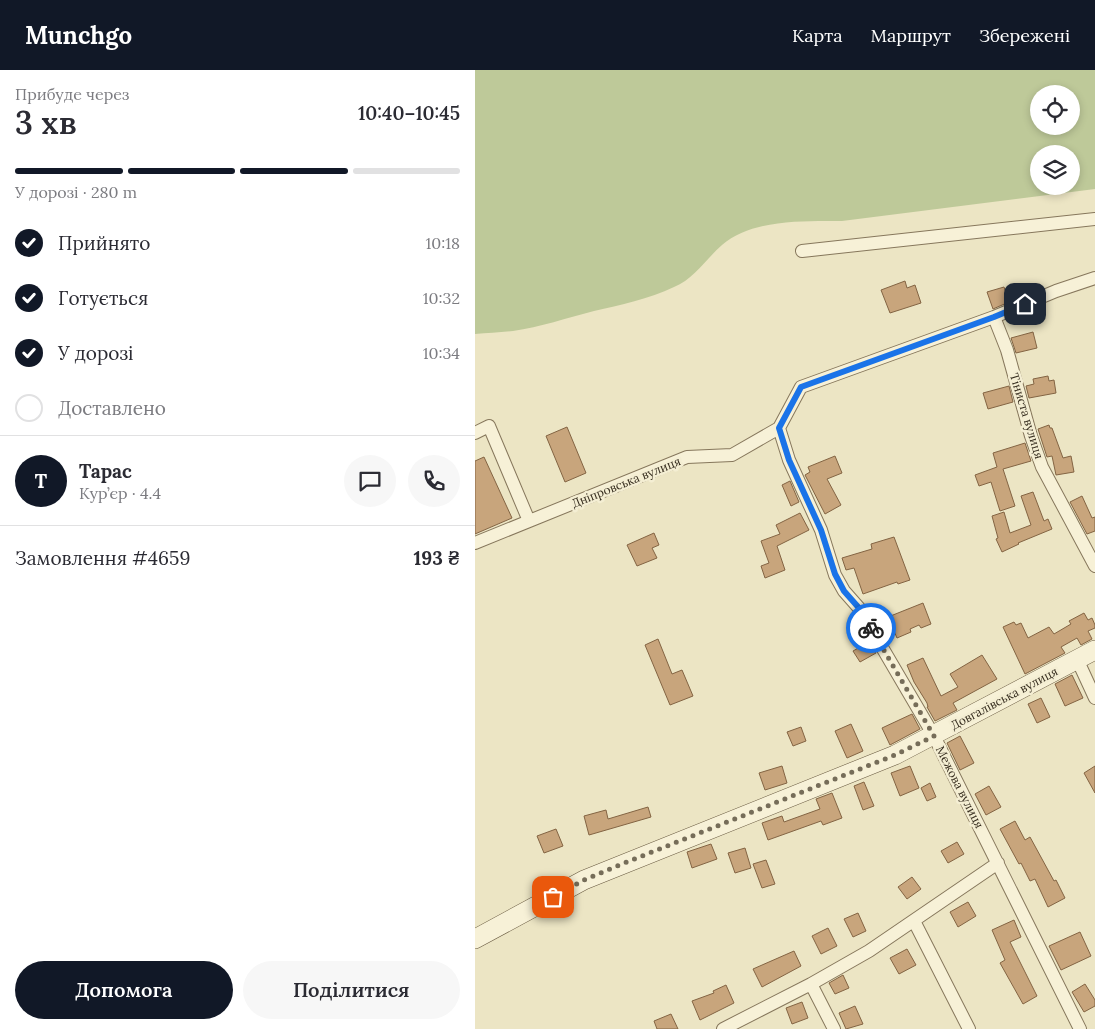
<!DOCTYPE html>
<html lang="uk">
<head>
<meta charset="utf-8">
<style>
	:root { --surface:#fff; --page:#f7f7f7; --text:#2b2b33; --muted:#7c7c81; --line:#e1e1e2; --accent:#111827 }
	body { margin:0; font-family:Lora,serif; background:var(--page); color:var(--text); height:100vh; display:flex; flex-direction:column; font-size:19px; white-space:nowrap }
	* { box-sizing:border-box; margin:0 }
	p { font-size:16px; color:var(--muted) }
	.icon { flex:none; width:28px; height:28px; fill:none; stroke:currentColor; stroke-width:2; stroke-linecap:round; stroke-linejoin:round }
	.map { position:relative; flex:1; overflow:hidden }
	.side { display:flex; flex-direction:column; background:var(--surface); width:475px }
	.side>* { flex:none }
	.tools { position:absolute; left:555px; top:15px; display:grid; gap:10px }
	.tools a { display:grid; place-items:center; width:50px; height:50px; border-radius:50%; background:var(--surface); box-shadow:0 2px 8px #0003; font-size:25px }
	.pin { position:absolute; display:grid; place-items:center; width:42px; height:42px; color:#fff; margin:-21px; border-radius:10px; box-shadow:0 2px 8px #0006 }
	.courier { position:absolute; display:grid; place-items:center; width:50px; height:50px; margin:-25px; border:4px solid #1a73e8; border-radius:50%; background:#fff; color:#222; box-shadow:0 1px 6px #0007 }
	.head em { font-style:normal; font-weight:600 }
	.head div { display:flex; flex-direction:column-reverse }
	.head { display:flex; align-items:center; justify-content:space-between; height:85px; padding:0 15px }
	h1 { font-size:32px; font-weight:600; line-height:38px }
	.bar { display:grid; grid-template-columns:repeat(4,1fr); gap:8px 5px; align-content:center; height:60px; padding:0 15px }
	.bar i { height:6px; border-radius:4px; background:var(--line) }
	.bar .on { background:var(--accent) }
	.bar p { grid-column:span 4 }
	.line { display:flex; align-items:center; gap:12px; padding:0 15px; border-top:1px solid var(--line) }
	.line div { flex:1 }
	.round { display:grid; place-items:center; flex:none; width:52px; height:52px; border-radius:26px; background:var(--page) }
	ol { padding:0 15px; list-style:none }
	li { display:flex; align-items:center; gap:15px; height:55px }
	li p { margin-inline-start:auto }
	li .icon { padding:5px; border-radius:50%; background:var(--accent); color:#fff; stroke-width:4 }
	li:last-child { color:var(--muted) }
	li i { width:28px; height:28px; border:2px solid var(--line); border-radius:50% }
	.button { display:flex; gap:10px; margin-top:auto; padding:10px 15px }
	.button a { flex:1; height:58px; border-radius:30px; background:var(--accent); color:#fff; font-size:20px; font-weight:600; line-height:58px; text-align:center }
	.button a+a { background:var(--page); color:var(--text) }
	header { display:flex; align-items:center; gap:30px; box-sizing:border-box; height:70px; padding:0 25px; background:var(--accent); color:#fff }
	header strong { font-size:24px }
	nav { display:flex; gap:28px; margin-inline-start:auto; font-size:18px }
	main { display:flex; flex:1; min-height:0 }
	.map>svg:first-child { display:block }
	.green { fill:#bec999; fill-rule:evenodd }
	.building { fill:#c8a57c; stroke:#836443 }
	.lines { fill:none; stroke-linecap:round; stroke-linejoin:round }
	.street-casing { stroke:#86775c; stroke-width:14 }
	.secondary-casing { stroke:#67583f; stroke-width:20 }
	.street { stroke:#f7f1d7; stroke-width:12 }
	.secondary { stroke:#f7f1d7; stroke-width:19 }
	.done { stroke:#766d59; stroke-width:5; stroke-dasharray:0 9 }
	.route { stroke:#1a73e8; stroke-width:6 }
	.labels { text-anchor:middle; dominant-baseline:central; stroke-width:5; stroke-linejoin:round; paint-order:stroke }
	.street-label { font-size:12px; fill:#362d1f; stroke:#f4eed3 }
</style>
</head>
<body>
<header>
<strong>Munchgo</strong>
<nav><a>Карта</a><a>Маршрут</a><a>Збережені</a></nav>
</header>
<main>
<section class="side">
<div class="head"><div><h1>3 хв</h1><p>Прибуде через</p></div><em>10:40–10:45</em></div>
<div class="bar"><i class="on"></i><i class="on"></i><i class="on"></i><i></i><p>У дорозі · 280 m</p></div>
<ol>
<li><svg class="icon" aria-label="check" viewBox="0 0 24 24"><path d="M5 12l5 5 9-10"/></svg>Прийнято<p>10:18</p></li>
<li><svg class="icon" aria-label="check" viewBox="0 0 24 24"><path d="M5 12l5 5 9-10"/></svg>Готується<p>10:32</p></li>
<li><svg class="icon" aria-label="check" viewBox="0 0 24 24"><path d="M5 12l5 5 9-10"/></svg>У дорозі<p>10:34</p></li>
<li><i></i>Доставлено</li>
</ol>
<div class="line" style="height:90px"><b class="round" style="background:var(--accent);color:#fff">Т</b><div><b>Тарас</b><p>Кур’єр · 4.4</p></div><a class="round"><svg class="icon" aria-label="chat" viewBox="0 0 24 24"><path d="M4 5h16v11H9l-5 4z"/></svg></a><a class="round"><svg class="icon" aria-label="phone" viewBox="0 0 24 24"><path d="M5 4h4l2 5-3 2q2 4 5 5l2-3 5 2v4C11 20 4 13 5 4z"/></svg></a></div>
<div class="line" style="height:65px"><div>Замовлення #4659</div><b>193 ₴</b></div>
<div class="button"><a>Допомога</a><a>Поділитися</a></div>
</section>
<div class="map">
<svg width="620" height="959" viewBox="0 0 620 959">
	<rect width="100%" height="100%" fill="#ece5c4"/>
	<path class="green" d="M0,0H620V119L367,151C329,151 277,149 247,175C231,189 219,209 199,217C174,229 145,235 119,241C92,248 65,257 38,261C25,262 13,263 0,264ZM564,24H596V56H564ZM564,84H596V116H564Z"/>
	<path class="building" d="M430,211L432,218L440,215L446,233L415,243L406,220Z
		M529,217L534,232L518,239L512,222Z
		M558,262L562,278L541,283L536,268Z
		M573,306L574,311L579,310L581,323L554,328L551,316L559,314L558,309Z
		M534,316L538,332L513,339L508,323Z
		M574,355L575,358H577L588,388L596,386L599,402L581,405L577,386L572,387L563,359Z
		M92,357L111,403L90,412L71,366Z
		M550,373L556,391L528,399L540,436L525,441L516,412L504,416L500,405L522,397L518,383Z
		M360,386L367,403L352,409L366,435L350,444L330,405L335,402L333,397Z
		M9,387L37,448L0,464V391Z
		M315,411L324,432L316,436L307,415Z
		M558,422L569,451L573,449L577,459L543,473L544,474L527,482L521,469L523,468L517,446L529,442L535,463L556,455L546,426Z
		M607,426L617,448L620,447V461L612,464L595,432Z
		M325,443L334,460L302,476L310,500L290,508L286,496L294,493L286,471L305,464L301,455Z
		M179,463L184,475L177,478L182,488L162,496L152,475Z
		M419,467L435,510L423,514L422,512L388,524L379,498L371,500L367,488L397,479L396,474Z
		M448,533L456,554L446,558L444,555L435,559L436,562L422,568L413,547Z
		M609,543L613,550L617,548L620,555V558L613,561L617,569L606,575L602,568L586,577L590,583L550,604L528,557L539,552L541,555L546,553L553,568L574,557L579,564L596,554L594,551Z
		M183,569L197,604L207,600L218,626L195,635L170,575Z
		M394,572L401,583L385,592L378,581Z
		M507,585L522,609L478,633L482,640L460,651L452,637H453L452,633L439,612L432,595L448,588L466,626L483,617L475,604Z
		M597,605L608,628L590,636L580,614Z
		M566,628L575,647L562,653L553,634Z
		M437,644L445,659L415,675L407,658Z
		M376,654L388,681L372,688L360,661Z
		M326,657L331,671L318,676L312,662Z
		M485,666L499,693L485,700L472,673Z
		M307,696L312,713L290,720L284,703Z
		M435,696L444,718L425,726L416,703Z
		M620,696V723L609,703Z
		M389,712L399,736L388,740L379,716Z
		M455,713L461,727L452,731L446,718Z
		M514,716L526,737L511,745L500,724Z
		M357,723L367,748L348,755L346,751L293,770L287,753L307,746L309,752L345,739L341,729Z
		M173,737L176,747L114,765L109,746L131,740L133,749Z
		M540,751L550,770L555,767L579,811L581,810L590,828L573,837L560,809L555,811L546,793L544,794L525,759Z
		M81,759L88,776L69,783L62,766Z
		M482,772L489,784L473,793L466,781Z
		M236,774L242,789L217,798L212,782Z
		M270,778L276,798L260,803L253,783Z
		M291,790L300,814L287,818L278,794Z
		M437,807L446,819L432,829L423,817Z
		M493,832L501,846L483,857L475,842Z
		M383,843L391,861L378,867L369,849Z
		M539,850L546,867L535,872L562,926L548,934L525,893L530,890L517,860Z
		M353,858L362,876L346,884L337,866Z
		M605,862L616,886L586,900L574,876Z
		M432,879L441,895L424,904L415,888Z
		M319,881L326,896L287,917L278,899Z
		M368,905L374,918L360,924L354,913Z
		M610,914L620,930V936L609,942L597,922Z
		M251,915L259,933L225,950L217,931L239,923L238,921Z
		M327,932L333,948L317,954L311,938Z
		M380,936L388,954L371,959L364,943Z
		M196,944L203,959H182L179,951Z"/>
	<g class="lines">
		<g class="street-casing">
			<path id="street" d="M327,181L620,149
				M519,247L532,280L556,366L567,397L620,496
				M0,363L14,356L54,451
				M0,473L212,387L257,385L304,358
				M602,589L620,628
				M439,851L494,959
				M336,914L359,959
				M248,959L336,914L394,881L523,793
				M605,959L459,666L384,538L369,521L360,505L346,460L314,390L304,358L326,317L519,247L581,221L620,208"/>
		</g>
		<g class="secondary-casing">
			<path id="secondary" d="M0,869L109,810L420,685L620,580"/>
		</g>
		<use href="#street" class="street"/>
		<use href="#secondary" class="secondary"/>
	</g>
	<g class="lines">
		<path class="done" d="M78,827L109,810L152,792L420,685L459,666L396,558"/>
		<path class="route" d="M396,558L384,538L369,521L360,504L346,460L314,390L304,358L326,317L519,247L550,234"/>
	</g>
	<g class="labels">
		<g class="street-label">
			<text transform="translate(552 346) rotate(73)">Тіниста вулиця</text>
			<text transform="translate(151 412) rotate(-22)">Дніпровська вулиця</text>
			<text transform="translate(529 628) rotate(-28)">Довгалівська вулиця</text>
			<text transform="translate(485 717) rotate(63)">Межова вулиця</text>
		</g>
	</g>
</svg>
<div class="tools">
<a><svg class="icon" aria-label="locate" viewBox="0 0 24 24"><circle cx="12" cy="12" r="6"/><path d="M12 2v4M12 18v4M2 12h4M18 12h4"/></svg></a>
<a><svg class="icon" aria-label="layers" viewBox="0 0 24 24"><path d="M12 4l9 5-9 5-9-5zM3 14l9 5 9-5"/></svg></a>
</div>
<div class="pin" style="left:78px;top:827px;background:#ea580c"><svg class="icon" aria-label="bag" viewBox="0 0 24 24"><path d="M5 8h14l-1 12H6zM9 8a3 3 0 0 1 6 0"/></svg></div>
<div class="pin" style="left:550px;top:234px;background:#1f2937"><svg class="icon" aria-label="home" viewBox="0 0 24 24"><path d="M3 11l9-7 9 7M6 9v11h12V9"/></svg></div>
<div class="courier" style="left:396px;top:558px"><svg class="icon" aria-label="bike" viewBox="0 0 24 24"><circle cx="6" cy="16" r="4"/><circle cx="18" cy="16" r="4"/><path d="M6 16l4-8h5l3 8M10 8l3 8H6M13 5h3"/></svg></div>
</div>
</main>
</body>
</html>
